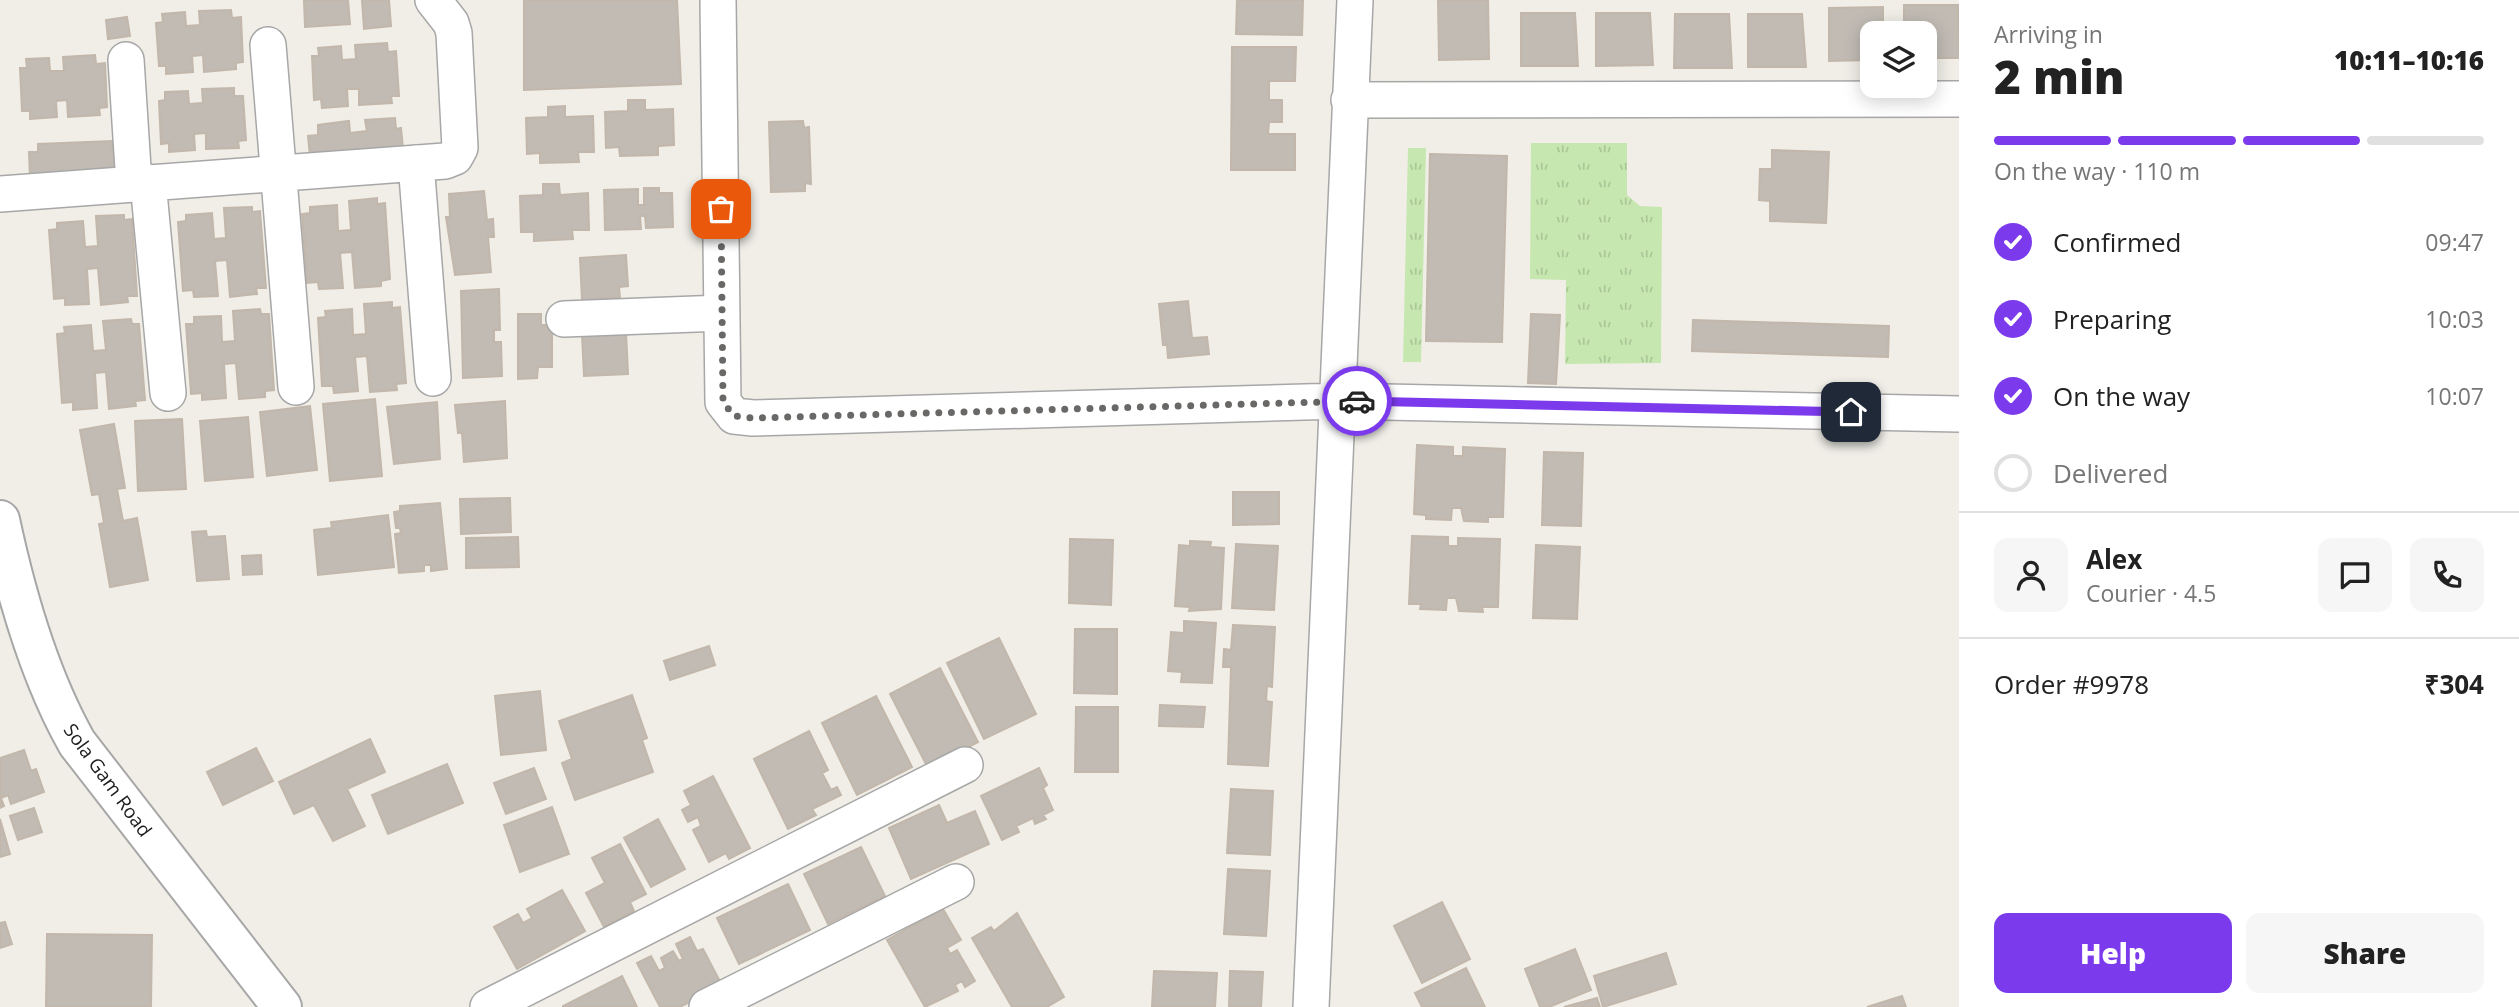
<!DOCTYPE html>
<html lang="en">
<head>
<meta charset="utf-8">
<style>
	:root { --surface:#fff; --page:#f6f6f6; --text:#222; --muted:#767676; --line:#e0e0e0; --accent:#7c3aed }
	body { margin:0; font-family:"Open Sans",sans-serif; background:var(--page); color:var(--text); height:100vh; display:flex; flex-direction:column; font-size:26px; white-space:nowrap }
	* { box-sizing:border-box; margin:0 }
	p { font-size:23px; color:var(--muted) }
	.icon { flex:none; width:38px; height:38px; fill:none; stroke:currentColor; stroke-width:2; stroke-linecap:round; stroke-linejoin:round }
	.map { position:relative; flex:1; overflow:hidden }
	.drawer { display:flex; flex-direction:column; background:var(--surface); width:560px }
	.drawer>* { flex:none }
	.tools { position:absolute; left:1860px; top:21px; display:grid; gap:14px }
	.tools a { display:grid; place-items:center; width:77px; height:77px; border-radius:14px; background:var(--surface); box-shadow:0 4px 18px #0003; font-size:35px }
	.pin { position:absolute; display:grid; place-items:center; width:60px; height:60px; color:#fff; margin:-30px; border-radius:14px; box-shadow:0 4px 10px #0006 }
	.courier { position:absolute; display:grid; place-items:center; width:70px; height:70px; margin:-35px; border:5px solid #7c3aed; border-radius:50%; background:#fff; color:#222; box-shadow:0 2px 9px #0007 }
	.summary em { font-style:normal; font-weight:800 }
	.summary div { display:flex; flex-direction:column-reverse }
	.summary { display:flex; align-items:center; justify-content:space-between; height:119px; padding:0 35px }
	h1 { font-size:46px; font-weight:800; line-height:52px }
	.bar { display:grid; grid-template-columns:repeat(4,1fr); gap:10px 7px; align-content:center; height:84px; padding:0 35px }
	.bar i { height:9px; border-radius:5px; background:var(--line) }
	.bar .on { background:var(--accent) }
	.bar p { grid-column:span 4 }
	.line { display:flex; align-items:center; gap:18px; padding:0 35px; border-top:2px solid var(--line) }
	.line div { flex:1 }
	.round { display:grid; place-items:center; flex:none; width:74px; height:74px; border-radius:14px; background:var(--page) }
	ol { padding:0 35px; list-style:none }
	li { display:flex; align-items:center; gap:21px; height:77px }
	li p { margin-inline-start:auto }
	li .icon { padding:7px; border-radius:50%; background:var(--accent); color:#fff; stroke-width:4 }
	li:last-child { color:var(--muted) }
	li i { width:38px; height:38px; border:4px solid var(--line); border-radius:50% }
	.button { display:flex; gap:14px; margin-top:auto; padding:14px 35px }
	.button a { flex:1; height:80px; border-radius:14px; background:var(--accent); color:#fff; font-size:28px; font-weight:800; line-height:80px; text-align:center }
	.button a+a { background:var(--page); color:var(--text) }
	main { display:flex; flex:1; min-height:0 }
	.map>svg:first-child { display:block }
	.grass { fill:url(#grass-tufts) }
	.building { fill:#c1bbb4; stroke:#c2b7aa; stroke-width:2 }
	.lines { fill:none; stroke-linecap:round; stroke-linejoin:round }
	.minor-casing { stroke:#a7a7a7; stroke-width:38 }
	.tertiary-casing { stroke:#a7a7a7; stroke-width:42 }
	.minor { stroke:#fff; stroke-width:35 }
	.tertiary { stroke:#fff; stroke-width:38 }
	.done { stroke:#696866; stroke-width:7; stroke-dasharray:0 12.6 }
	.route { stroke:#7c3aed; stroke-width:9 }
	.labels { text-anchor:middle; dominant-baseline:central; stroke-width:6; stroke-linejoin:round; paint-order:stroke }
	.street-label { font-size:19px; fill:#202020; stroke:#fff }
</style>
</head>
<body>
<main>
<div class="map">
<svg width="1959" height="1007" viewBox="0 0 1959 1007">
	<defs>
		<pattern id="grass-tufts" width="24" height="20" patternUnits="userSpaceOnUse" patternTransform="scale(1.75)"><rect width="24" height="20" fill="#c6e8b0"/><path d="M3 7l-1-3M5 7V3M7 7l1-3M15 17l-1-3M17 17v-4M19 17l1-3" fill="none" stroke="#aac797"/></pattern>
	</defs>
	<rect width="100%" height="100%" fill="#f0eee7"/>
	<path class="grass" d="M1531,143H1627V195L1640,206L1662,207L1661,363L1565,364L1566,280L1530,279Z
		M1408,148H1426L1421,362H1403Z"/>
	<path class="building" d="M304,0H348L350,24L305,27Z
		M362,0H389L391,26L364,29Z
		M524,0H677L681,84L524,90Z
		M1237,0H1303L1302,35L1236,34Z
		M1438,0H1488L1489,59L1439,60Z
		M1904,5H1958L1959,58H1925V33H1904Z
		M1883,7V29H1886V33H1872V60L1829,61V8Z
		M231,10L232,18L241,17L243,62L236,63V69L204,72L203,55L192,56L193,72L166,74V66H159L156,23L163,22L162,14L185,12L186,26L200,25L199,11Z
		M1521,13H1575L1578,66H1521Z
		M1596,13H1650L1653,65L1596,66Z
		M1675,14H1729L1732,68H1674Z
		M1748,14H1802L1806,67H1748Z
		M127,17L130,36L108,39L106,20Z
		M387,43L388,52L396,51L399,96H391L392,103L359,105V89H347L348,106L322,108L321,99L314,100L312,56H319L318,48L341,46L342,60L356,59L355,45Z
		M1232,47H1296L1295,81H1269V100H1282V122H1269L1268,134H1295V170H1231Z
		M95,55L96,64L105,63L107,107L99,108L100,115L68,117L67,100L56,101L57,117L30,119V111H22L20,68H27L26,59L49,58L50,71H64L63,57Z
		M234,88V96H243L246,140L238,141L239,148L206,149V133L194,134L195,150L169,152V143L161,144L159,101L165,100V92L188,91L189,104L203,103L202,89Z
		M628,100H645V110L673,109L674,145L658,146V155L620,156L619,147L606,148L605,112L628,111Z
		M565,106V117L593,116L594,152H578L579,162L540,163V153L527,154L526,118L548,117V107Z
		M395,118L396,129L401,128L403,149L310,157L308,136L318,135V125L349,121L350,133L367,131L365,120Z
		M803,121L804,128L809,127L811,184L805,183V191L771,192L769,122Z
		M112,141V148H121L122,173L30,178L29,152H38V144Z
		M1772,150L1829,152L1826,223L1770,221V201L1759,200L1760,169H1772Z
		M1430,154L1507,156L1502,342L1426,341Z
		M543,184H559L560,195L588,193L589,230H572L573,239L534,241V232H521L520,196L543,195Z
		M644,188H659V193H672L673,227L646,228L645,216H640L641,229L605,230L604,190L638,189V205H644Z
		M484,191L487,220L493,219L494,237H488L491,272L455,275L446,217H450L449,194Z
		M377,198V204L385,203L390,279L381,281V286L355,288L352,252L340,253L343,288L319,289L318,282L307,283L302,214L310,213V207L337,205L338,231L351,230L349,201Z
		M252,207V212L260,211L266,288H256L257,294L230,297L227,260L215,261L218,296L194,297L193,290L183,291L178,222L186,221V215L212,213L214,239L226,238L224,208Z
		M124,215V220L132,219L137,296H127L128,302L101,305L98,268L87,269L89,304L65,305V298L54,299L49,230L57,229V223L83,221L85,247L98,246L96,216Z
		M626,255L628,286L619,287L620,298L582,300L580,258Z
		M499,289L500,330H494V342H501L502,376L463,378L461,291Z
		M1188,301L1192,338L1207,337L1209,354L1168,358L1167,345H1163L1159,304Z
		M392,302V308L400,307L406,383L396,384L397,390L370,392L367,356L355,357L358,391L334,393L333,386H322L318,318L326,317L325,311L352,309L353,335L366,334L364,304Z
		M260,309L261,314H269L274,390L265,391V397L239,399L236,363L224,364L226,398L202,400V393L191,394L186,324H194V317L221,316L222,342L235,341L233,311Z
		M518,314H541V325H552V367H538L537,378L518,379Z
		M1531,314L1560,315L1556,384L1528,383Z
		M131,319L132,324H139L145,400L135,401L136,406L109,409L106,372L95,373L97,408L73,410V402L62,403L57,334L65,333L64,327L91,325L93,351L106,350L103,321Z
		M1693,320L1889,326L1888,357L1692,351Z
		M626,332L628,374L584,376L582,335Z
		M375,399L382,476L330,481L323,404Z
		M505,401L507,458L464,462L462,433H458L455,405Z
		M437,402L440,459L394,464L387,407Z
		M310,406L317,470L267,476L260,412Z
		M248,417L253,477L205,481L200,421Z
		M182,419L186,489L138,491L135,421Z
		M114,424L125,488L117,489L123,521L137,518L148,580L110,587L99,524L104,523L99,494L92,495L80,430Z
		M1417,445L1453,447V456H1463V447L1505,449L1503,517H1488V522L1464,521L1461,508H1452L1451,520L1426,519V515L1414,514Z
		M1544,452L1583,453L1581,526L1542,525Z
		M1233,492H1279V524L1233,525Z
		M510,498L511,532L461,534L460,499Z
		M440,503L447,569L431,571V565H424V571L399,573L395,534L401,533L400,528H396L394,512L400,511V506Z
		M388,515L394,567L318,575L314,530L332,528L331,522Z
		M206,531L207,537L225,536L229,579L197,581L192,532Z
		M1412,536L1448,537V546H1458V538L1500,539L1498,607H1482L1483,612L1459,611L1456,598H1447L1446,610L1420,609L1421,604H1409Z
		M518,537L519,567L466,568V538Z
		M1070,539L1113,540L1111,605L1069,603Z
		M1190,541L1211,542L1210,547L1224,548L1221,609L1189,611L1190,607L1175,606L1179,545L1190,546Z
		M1236,544L1278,546L1274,610L1232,608Z
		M1536,545L1580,547L1577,619L1533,618Z
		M261,555L262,574L243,575L242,556Z
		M1184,621L1216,623L1212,683L1181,682L1182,672L1168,671L1171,632L1184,633Z
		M1233,625L1275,627L1272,687L1267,686L1266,701L1272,702L1268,766L1228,764L1231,667H1223L1224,649L1231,650Z
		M1075,629H1117V694L1074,693Z
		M999,638L1036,714L984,739L947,663Z
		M709,646L715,665L670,680L664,661Z
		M940,668L978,742L928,768L890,694Z
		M540,691L546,750L501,755L495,696Z
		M632,695L647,738L642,740L653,772L575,800L562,763L572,759L559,721Z
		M876,696L912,767L857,795L822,723Z
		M1160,705L1205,707L1203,727L1159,726Z
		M1076,707H1118V772H1075Z
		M809,731L828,770L822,773L831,790L837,787L841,795L812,809L816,815L788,829L754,759Z
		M370,739L385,772L347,789L365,826L333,841L314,805L294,814L279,782Z
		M256,748L273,781L223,805L207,772Z
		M24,750L31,771L36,769L44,792L11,804L8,795L1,798L4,806L0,808V758Z
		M447,764L463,803L388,834L372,795Z
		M534,768L546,799L506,814L494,783Z
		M1039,768L1047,785L1043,788L1053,810L1043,815L1046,819L1035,824L1033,818L1016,826L1019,832L1002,840L981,796Z
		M713,776L750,848L729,859L726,853L709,862L693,830L701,826L698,817L688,822L682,810L691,805L684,791Z
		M1231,789L1273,791L1270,855L1227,853Z
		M939,805L947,823L975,811L989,844L911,879L889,828Z
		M552,807L569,854L520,872L504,825Z
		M34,808L42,832L18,840L10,816Z
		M0,819L10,854L0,857Z
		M658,819L685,869L651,887L624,838Z
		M620,844L646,894L630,902L634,911L604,927L586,893L605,883L592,858Z
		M861,847L885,896L828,924L804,874Z
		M1228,869L1270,871L1266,936L1224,934Z
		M788,884L810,930L739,964L717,918Z
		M562,890L585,931L517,969L494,927L518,914L523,923L532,918L527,909Z
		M1442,902L1470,959L1422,983L1394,926Z
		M943,909L961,940L947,948L950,954L957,950L975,981L965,987L962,981L955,985L958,991L925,1007L887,940Z
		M1017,913L1064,997L1047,1007H1012L972,938L991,927L994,931Z
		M5,922L12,944L0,948V923Z
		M47,934L152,935L151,1007H46Z
		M690,937L697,951L703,949L725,991L703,995L680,1007H660L637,963L651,956L659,971L665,968L661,958L673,951L679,961L683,959L676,944Z
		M1575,949L1591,990L1549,1007H1540L1525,969Z
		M1666,953L1676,984L1603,1007L1594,976Z
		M1466,968L1485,1007H1422L1415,993Z
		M1154,971L1217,973L1215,1007H1152Z
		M1230,971L1263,972L1261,1007H1229Z
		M622,976L637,1007H563V1006Z
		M1902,996L1906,1007H1867Z
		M1597,998L1600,1007H1564Z"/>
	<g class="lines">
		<g class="minor-casing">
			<path id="minor" d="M718,0L723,402L734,416L753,418L1339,401L1959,414
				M268,45L296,387
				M126,60L134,184
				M1349,100L1959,99
				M416,163L433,378
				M148,182L168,393
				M0,194L445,161L455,157L460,148L454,33L451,23L433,0
				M564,319L722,313
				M488,1007L965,765
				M707,1007L956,882
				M1311,1007L1355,0"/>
		</g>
		<g class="tertiary-casing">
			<path id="tertiary" d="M0,520C16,595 39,676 77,743L282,1007"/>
		</g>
		<use href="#minor" class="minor"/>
		<use href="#tertiary" class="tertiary"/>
	</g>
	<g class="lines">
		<path class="done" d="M721,209L723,402L734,416L753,418L1357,401"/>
		<path class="route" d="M1357,401L1851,412"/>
	</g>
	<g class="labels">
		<g class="street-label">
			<text transform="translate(108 780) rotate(54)">Sola Gam Road</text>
		</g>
	</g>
</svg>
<div class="tools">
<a><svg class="icon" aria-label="layers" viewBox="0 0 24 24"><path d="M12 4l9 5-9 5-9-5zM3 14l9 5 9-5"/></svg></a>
</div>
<div class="pin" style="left:721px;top:209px;background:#ea580c"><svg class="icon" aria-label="bag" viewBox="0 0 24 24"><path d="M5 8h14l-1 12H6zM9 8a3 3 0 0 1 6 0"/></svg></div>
<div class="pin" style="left:1851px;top:412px;background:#1f2937"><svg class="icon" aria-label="home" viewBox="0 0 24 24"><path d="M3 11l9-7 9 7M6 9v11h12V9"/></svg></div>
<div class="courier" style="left:1357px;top:401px"><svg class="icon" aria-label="car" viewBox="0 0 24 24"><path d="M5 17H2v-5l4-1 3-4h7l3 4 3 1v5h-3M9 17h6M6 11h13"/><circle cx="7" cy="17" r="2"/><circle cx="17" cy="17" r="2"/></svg></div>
</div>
<section class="drawer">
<div class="summary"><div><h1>2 min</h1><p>Arriving in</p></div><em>10:11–10:16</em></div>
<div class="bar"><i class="on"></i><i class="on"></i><i class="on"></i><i></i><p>On the way · 110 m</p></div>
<ol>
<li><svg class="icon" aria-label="check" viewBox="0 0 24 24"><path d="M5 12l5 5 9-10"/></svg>Confirmed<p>09:47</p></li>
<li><svg class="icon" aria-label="check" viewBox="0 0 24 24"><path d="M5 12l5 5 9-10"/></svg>Preparing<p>10:03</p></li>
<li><svg class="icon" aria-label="check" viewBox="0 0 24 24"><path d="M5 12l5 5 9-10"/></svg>On the way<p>10:07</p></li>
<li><i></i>Delivered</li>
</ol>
<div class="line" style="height:126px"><a class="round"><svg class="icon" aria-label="person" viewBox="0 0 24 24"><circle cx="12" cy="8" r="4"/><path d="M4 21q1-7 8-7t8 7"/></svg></a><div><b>Alex</b><p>Courier · 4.5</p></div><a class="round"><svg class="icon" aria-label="chat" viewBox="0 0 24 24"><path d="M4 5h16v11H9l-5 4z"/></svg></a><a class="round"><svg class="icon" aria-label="phone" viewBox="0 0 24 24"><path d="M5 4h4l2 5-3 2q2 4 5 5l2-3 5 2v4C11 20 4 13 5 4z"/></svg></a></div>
<div class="line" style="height:91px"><div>Order #9978</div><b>₹304</b></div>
<div class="button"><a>Help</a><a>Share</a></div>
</section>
</main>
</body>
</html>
